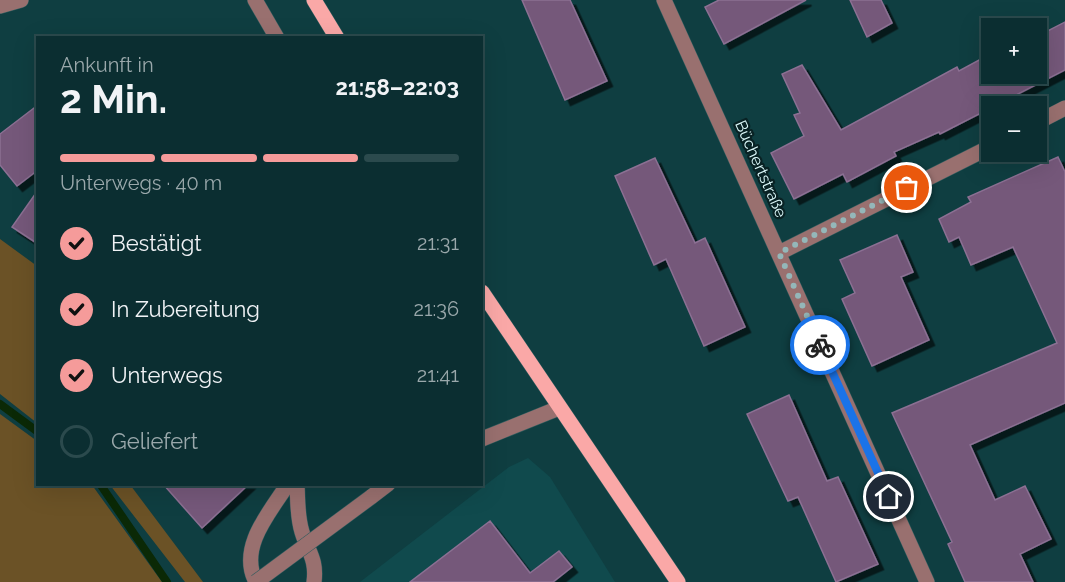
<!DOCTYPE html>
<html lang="de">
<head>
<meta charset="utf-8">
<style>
	:root { --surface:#0b2e31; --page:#193a3d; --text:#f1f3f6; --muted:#9aa8ab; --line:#2b4a4d; --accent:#f59b9a }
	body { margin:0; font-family:Raleway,sans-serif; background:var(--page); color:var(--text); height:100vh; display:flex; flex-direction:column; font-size:22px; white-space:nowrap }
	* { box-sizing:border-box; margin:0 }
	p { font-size:20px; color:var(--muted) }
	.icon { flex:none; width:33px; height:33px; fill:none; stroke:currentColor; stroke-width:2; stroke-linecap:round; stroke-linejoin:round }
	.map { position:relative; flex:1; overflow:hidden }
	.panel { position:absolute; left:36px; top:36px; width:447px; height:450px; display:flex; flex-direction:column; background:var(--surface); border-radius:0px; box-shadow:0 6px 24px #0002,0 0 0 2px var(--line) }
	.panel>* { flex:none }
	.controls { position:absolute; left:981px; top:18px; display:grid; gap:12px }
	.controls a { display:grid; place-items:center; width:66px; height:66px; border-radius:0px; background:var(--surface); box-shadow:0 6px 24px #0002,0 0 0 2px var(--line); font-size:30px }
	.pin { position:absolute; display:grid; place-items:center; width:51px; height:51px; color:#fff; margin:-26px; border:3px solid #fff; border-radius:50%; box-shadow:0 2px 6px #0007 }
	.courier { position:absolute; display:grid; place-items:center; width:60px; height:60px; margin:-30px; border:4px solid #1a73e8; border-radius:50%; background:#fff; color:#222; box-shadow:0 2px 8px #0007 }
	.overview em { font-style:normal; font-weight:700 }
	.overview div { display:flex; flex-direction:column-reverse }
	.overview { display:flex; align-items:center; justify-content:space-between; height:102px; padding:0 24px }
	h1 { font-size:39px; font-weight:700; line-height:45px }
	.bar { display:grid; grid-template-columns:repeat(4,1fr); gap:9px 6px; align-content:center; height:72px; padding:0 24px }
	.bar i { height:8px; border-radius:4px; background:var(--line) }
	.bar .selected { background:var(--accent) }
	.bar p { grid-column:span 4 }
	ol { padding:0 24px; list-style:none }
	li { display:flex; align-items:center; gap:18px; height:66px }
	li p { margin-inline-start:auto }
	li .icon { padding:6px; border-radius:50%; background:var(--accent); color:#111; stroke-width:4 }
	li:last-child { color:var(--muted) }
	li i { width:33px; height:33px; border:3px solid var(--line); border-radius:50% }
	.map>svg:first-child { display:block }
	.built { fill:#104a4d }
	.green { fill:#6b5226 }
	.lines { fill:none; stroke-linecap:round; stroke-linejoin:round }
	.stream { stroke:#0b2906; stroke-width:8 }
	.building { fill:#74587a; stroke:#8c7093; stroke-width:1.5; filter:url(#shadow) }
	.minor-casing { stroke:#305c5e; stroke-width:16 }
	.major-casing { stroke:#305c5e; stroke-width:16 }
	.minor { stroke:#99706f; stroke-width:15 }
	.major { stroke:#faa8a7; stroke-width:15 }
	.minor-bridge-casing { stroke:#305c5e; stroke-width:16; stroke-linecap:butt }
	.minor-bridge { stroke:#99706f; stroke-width:15 }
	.done { stroke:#94b7b9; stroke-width:6; stroke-dasharray:0 10.8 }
	.route { stroke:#1a73e8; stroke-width:8 }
	.labels { text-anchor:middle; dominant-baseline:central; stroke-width:4.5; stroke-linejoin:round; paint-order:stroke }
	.street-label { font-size:16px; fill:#dbf8f9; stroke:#092224 }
</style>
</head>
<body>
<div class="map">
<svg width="1065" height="582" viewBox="0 0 1065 582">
	<defs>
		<filter id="shadow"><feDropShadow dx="5.5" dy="5.5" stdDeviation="0" flood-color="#0009"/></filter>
	</defs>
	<rect width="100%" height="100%" fill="#0f3e41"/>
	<path class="built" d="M528,458L550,477L615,582H360L509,467Z"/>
	<path class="green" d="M0,239L37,266V423L0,394Z
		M0,414L37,441L38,484L92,485L162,582H0Z
		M110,485L131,486L203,582H185Z"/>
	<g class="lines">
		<path class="stream" d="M0,404L38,432
			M100,484L167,582"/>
	</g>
	<path class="building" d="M522,0H570L607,81L565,100Z
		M719,0H806L724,44L705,7Z
		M850,0H881L892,23L867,37Z
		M1065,22V70L940,134L939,132L894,152L896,156L847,182L843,174L794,199L771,153L804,136L794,115L800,113L782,74L802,65L841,130L957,67L959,71L992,53V74H1036V37Z
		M38,105V170L17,186L0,165V134Z
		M1058,157L1065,172V403L970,445L995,500L1025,486L1051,539L1020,554L1033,582H965L948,544L952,542L892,413L1057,343L1013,247L971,265L959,237L949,242L939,219L971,202L968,197Z
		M655,158L695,243L705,238L745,327L704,346L666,259L654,265L615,176Z
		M38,190V244L12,227Z
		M897,235L913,272L901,277L929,340L872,366L842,299L855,293L840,260Z
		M789,395L827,481L838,477L878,564L836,582L798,497L788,501L747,414Z
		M163,484H249L202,528Z
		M490,521L530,573L559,551L572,567L553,582H410Z"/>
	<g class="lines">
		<g class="minor-casing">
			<path id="minor" d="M255,0L277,38
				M664,0L927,582
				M0,6L21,0
				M1036,123L1065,108
				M779,253L992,146
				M482,439L559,408
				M297,484C298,501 297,516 302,532C308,552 317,559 314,582
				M371,497L388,484
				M256,582C238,548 269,513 288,484"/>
		</g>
		<g class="major-casing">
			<path id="major" d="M314,0L337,38
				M482,292L678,582"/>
		</g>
		<use href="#minor" class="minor"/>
		<use href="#major" class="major"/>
		<g class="minor-bridge-casing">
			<path id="minor-bridge" d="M256,582L371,497"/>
		</g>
		<use href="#minor-bridge" class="minor-bridge"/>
	</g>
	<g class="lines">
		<path class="done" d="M820,345L779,253L907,188"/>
		<path class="route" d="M820,345L889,497"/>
	</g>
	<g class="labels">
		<g class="street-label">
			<text transform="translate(761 169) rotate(66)">Büchertstraße</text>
		</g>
	</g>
</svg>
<div class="controls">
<a>+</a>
<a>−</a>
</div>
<div class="pin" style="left:907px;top:188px;background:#ea580c"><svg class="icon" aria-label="bag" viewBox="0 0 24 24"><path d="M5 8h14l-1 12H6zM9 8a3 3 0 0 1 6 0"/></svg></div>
<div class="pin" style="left:889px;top:497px;background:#1f2937"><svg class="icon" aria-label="home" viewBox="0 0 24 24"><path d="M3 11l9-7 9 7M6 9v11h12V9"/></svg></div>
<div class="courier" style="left:820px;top:345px"><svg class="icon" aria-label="bike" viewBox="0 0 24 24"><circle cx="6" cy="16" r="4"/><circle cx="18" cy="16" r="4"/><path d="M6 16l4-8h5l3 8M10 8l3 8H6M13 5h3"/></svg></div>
<section class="panel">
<div class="overview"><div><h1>2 Min.</h1><p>Ankunft in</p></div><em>21:58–22:03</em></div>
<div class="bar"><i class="selected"></i><i class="selected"></i><i class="selected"></i><i></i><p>Unterwegs · 40 m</p></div>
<ol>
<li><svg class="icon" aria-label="check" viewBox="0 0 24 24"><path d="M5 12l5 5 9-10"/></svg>Bestätigt<p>21:31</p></li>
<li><svg class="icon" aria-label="check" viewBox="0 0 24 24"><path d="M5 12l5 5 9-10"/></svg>In Zubereitung<p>21:36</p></li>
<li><svg class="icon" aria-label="check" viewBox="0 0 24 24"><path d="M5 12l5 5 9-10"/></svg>Unterwegs<p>21:41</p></li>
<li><i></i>Geliefert</li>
</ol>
</section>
</div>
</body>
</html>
